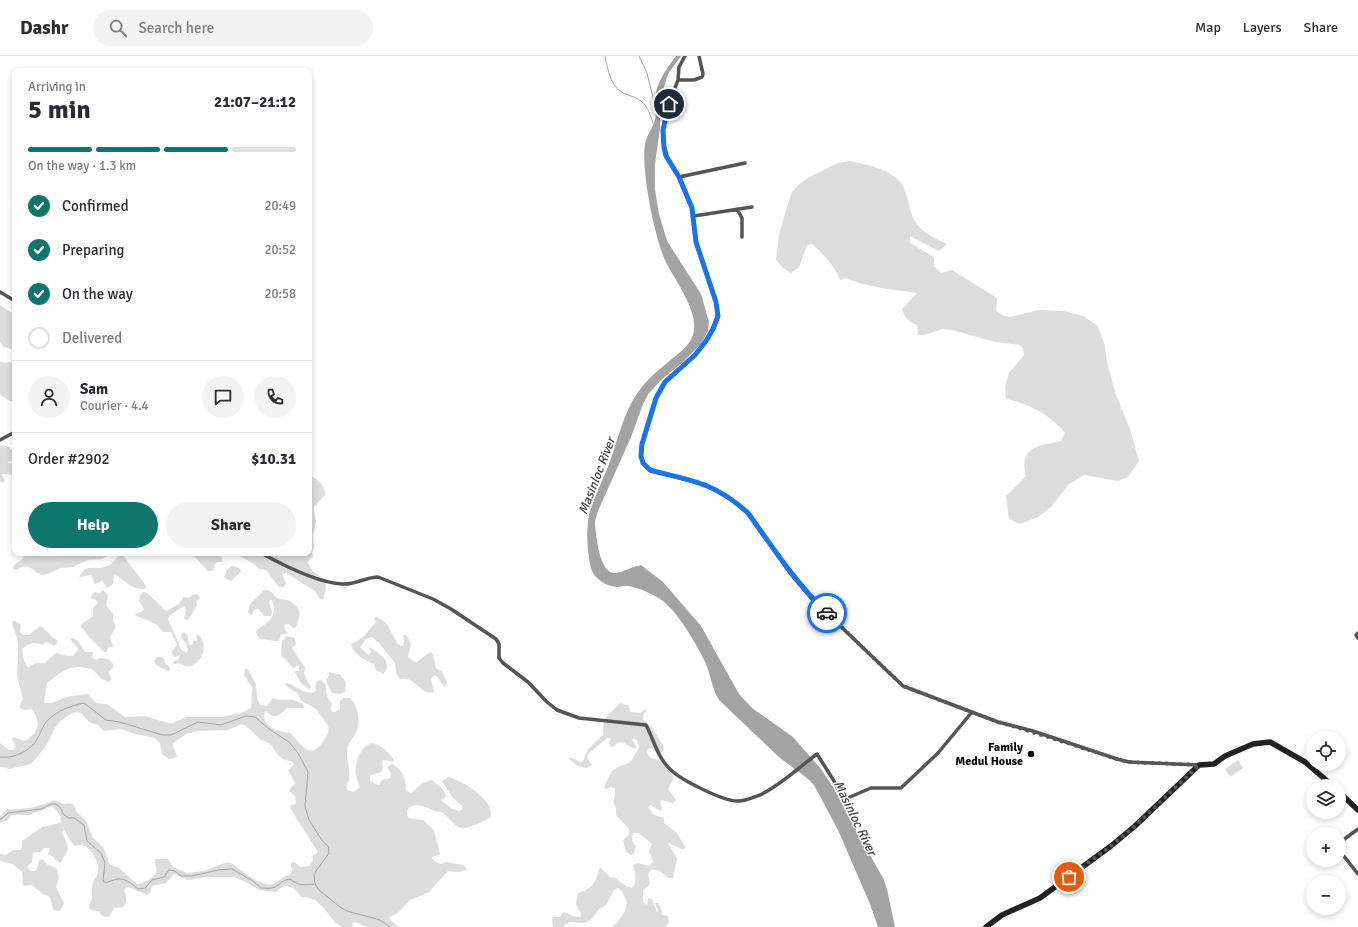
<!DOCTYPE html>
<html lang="en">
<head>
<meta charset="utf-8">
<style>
	:root { --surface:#fff; --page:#f2f2f3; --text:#2b2b33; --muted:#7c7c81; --line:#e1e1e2; --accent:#0f766e }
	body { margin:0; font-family:Signika,sans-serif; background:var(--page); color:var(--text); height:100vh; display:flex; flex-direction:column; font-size:15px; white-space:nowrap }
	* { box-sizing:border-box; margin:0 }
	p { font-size:13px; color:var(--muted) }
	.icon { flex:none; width:22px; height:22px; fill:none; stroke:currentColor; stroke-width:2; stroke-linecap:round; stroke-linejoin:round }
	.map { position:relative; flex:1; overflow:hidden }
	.sheet { position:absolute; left:12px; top:12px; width:300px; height:488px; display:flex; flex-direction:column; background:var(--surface); border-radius:8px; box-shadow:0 2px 6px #0003 }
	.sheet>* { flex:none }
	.tools { position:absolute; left:1306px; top:675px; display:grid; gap:8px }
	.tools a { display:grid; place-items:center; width:40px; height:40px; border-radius:50%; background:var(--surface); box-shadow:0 2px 6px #0003; font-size:20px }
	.pin { position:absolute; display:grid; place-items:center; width:34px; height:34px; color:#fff; margin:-17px; border:2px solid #fff; border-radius:50%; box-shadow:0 1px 4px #0007 }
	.courier { position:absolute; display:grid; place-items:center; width:40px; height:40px; margin:-20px; border:3px solid #1a73e8; border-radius:50%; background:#fff; color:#222; box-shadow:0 1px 5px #0007 }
	.summary em { font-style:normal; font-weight:700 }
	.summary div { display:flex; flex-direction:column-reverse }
	.summary { display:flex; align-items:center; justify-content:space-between; height:68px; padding:0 16px }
	h1 { font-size:26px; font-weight:700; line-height:30px }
	.bar { display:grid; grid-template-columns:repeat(4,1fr); gap:6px 4px; align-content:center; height:48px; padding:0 16px }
	.bar i { height:5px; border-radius:3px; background:var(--line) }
	.bar .active { background:var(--accent) }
	.bar p { grid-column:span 4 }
	.line { display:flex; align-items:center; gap:10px; padding:0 16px; border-top:1px solid var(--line) }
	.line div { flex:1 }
	.round { display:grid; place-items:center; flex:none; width:42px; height:42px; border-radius:21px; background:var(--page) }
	ol { padding:0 16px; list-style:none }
	li { display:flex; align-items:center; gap:12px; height:44px }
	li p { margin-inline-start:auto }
	li .icon { padding:4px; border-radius:50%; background:var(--accent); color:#fff; stroke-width:4 }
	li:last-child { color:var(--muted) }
	li i { width:22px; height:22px; border:2px solid var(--line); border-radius:50% }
	.cta { display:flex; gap:8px; margin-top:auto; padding:8px 16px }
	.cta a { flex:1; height:46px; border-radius:24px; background:var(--accent); color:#fff; font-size:16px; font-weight:700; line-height:46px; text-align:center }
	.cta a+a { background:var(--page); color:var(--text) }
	header { display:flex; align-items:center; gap:24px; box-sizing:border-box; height:56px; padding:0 20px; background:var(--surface); border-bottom:1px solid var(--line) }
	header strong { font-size:19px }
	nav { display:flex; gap:22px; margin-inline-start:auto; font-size:14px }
	.search { width:280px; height:36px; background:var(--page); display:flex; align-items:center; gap:10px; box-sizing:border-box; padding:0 14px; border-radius:22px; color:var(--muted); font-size:15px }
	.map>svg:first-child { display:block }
	.green { fill:#dcdcdc }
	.water { fill:#a3a3a3 }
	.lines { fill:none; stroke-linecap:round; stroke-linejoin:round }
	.stream { stroke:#a3a3a3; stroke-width:1 }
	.street { stroke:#555; stroke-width:3.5 }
	.secondary { stroke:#222; stroke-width:5.5 }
	.done { stroke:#595959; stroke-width:4; stroke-dasharray:0 7.2 }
	.route { stroke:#1a73e8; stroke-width:5 }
	.poi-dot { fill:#000; stroke:#fff; stroke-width:1.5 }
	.labels { text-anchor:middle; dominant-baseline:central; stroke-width:3; stroke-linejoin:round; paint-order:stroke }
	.poi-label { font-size:12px; font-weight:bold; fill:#000; stroke:#fff; text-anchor:end }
	.water-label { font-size:13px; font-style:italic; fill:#444; stroke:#fff }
</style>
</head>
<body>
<header>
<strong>Dashr</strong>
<div class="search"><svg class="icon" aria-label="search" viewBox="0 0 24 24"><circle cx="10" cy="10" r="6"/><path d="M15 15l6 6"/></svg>Search here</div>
<nav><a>Map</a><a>Layers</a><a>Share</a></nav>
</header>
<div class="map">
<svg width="1358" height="871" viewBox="0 0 1358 871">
	<rect width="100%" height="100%" fill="#fff"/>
	<path class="green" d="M850,105C865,108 892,114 901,127C907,135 908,147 911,156C915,173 933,182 947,188L939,195L910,180V187L934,201V210L941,217L952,214L997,242L996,255L1004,260L1011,261L1038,254L1064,255L1083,260L1098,270L1105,290L1107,306L1115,336L1130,373L1139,405L1128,421L1118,425L1084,419L1069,428L1051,451L1038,461L1020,468L1009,463L1006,440L1026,420C1019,391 1037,390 1061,385L1065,377C1051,359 1027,347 1006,343L1005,331L1009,317L1024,299L1023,293L1020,289L995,286L953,274L942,273L925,279H918L917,269C908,266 905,262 902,253L917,237C892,233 869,232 845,222L840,224C836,211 822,197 812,188L807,189L799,211L791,217L783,212L776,204L779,179L786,154L792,136L799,128L808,122L838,107Z
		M0,249L15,259V294L4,291L0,286Z
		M0,306L6,307L10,306C18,310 15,337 15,347L12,345H10L0,339Z
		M0,389L9,391L15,397V404L7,406L15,409V419L3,418L2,419L5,425L2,427L0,425Z
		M311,420C319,424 325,429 325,439L314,451V455L316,465L313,480L314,491L312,497L313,501L309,504L308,507C316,526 332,514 323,544L320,543L315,535L286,517L282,518L286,528L283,531H279L266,514L259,513C252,504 245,505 236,497H274L279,501L285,497H309V421Z
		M23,497H114L102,503L88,504L73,511L60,512L48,518L42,519C29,514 31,505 16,514L13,512C14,506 21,506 24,501Z
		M191,497H217L222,502V506H218L215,508L213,515H208Z
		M122,498L144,527L146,531L144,533C129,533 126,524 115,519L114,520L113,528L107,532L102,525L95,528L91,519L79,521L85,513C92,510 100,514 107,510C114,508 116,500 122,498Z
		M231,510C236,510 240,511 241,516L231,525L224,521L227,514Z
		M103,534L108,539L106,549L113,558V565L116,570L110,582L113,590L108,592L106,596H104L88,580L81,570C83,565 89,564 93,560V552L98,547L96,544L91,542L92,538L95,536L100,538Z
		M264,534C274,534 273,541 280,543C283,544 286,543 289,545C302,551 301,560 296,571L293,572L289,568L285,569L284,572L288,577L281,579L279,585C273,586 267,583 260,583L256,577L257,574C270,565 278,560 272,544H270L269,546L272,556L271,560H264L258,552L254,554L252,559L249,558L248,556L250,548Z
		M142,536H146L166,555L179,548L184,541L189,542L192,539L196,538L200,541V542L196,545L197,549L189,563L186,564L184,562C185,558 187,554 184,550L170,559L168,563L181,593L186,597L188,594L186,588L181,581L182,577L184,576L188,580V584L190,589H192L193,585H197L196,579H198C209,587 203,607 190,610C186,611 182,608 178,607L174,608L173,606L179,603L180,600V599L176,601H174L171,596L177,589L171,576H163L156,568L135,559L137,557L142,556L144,553L139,545L140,540Z
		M376,561C391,566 390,578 399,589L403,590L404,585L403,579H406C413,589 410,590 408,601L413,605L417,606L430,596L433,598L436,612L442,616L447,626L445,632L438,621L434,619L431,623L434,636C420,640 417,620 400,623L396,617L395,607L379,587L372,581L366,583L360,591L368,599L371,596L369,591C380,597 394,607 383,618L376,614L374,608C364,604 354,599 351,588C362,584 368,575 376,566L374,562Z
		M14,564L21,569L20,576L23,579H30L33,575L41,570C47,575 50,580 57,584V587L54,590L47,586L44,587L43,589C33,585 30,587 22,593L24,605L28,612L35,607H45L52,600L56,597L68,600H73L77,595L78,592L70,583L73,582L78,585L85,596H93V599L91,601L97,604L100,602C106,602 110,603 113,608V611L109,616L111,624L109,626L102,623L92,613C87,613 84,611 79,611C67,610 56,620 47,627L44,645L45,647C53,648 57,645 64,642C72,639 80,639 88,638L96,647L107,648L125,661L145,660L168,667H173L186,661H221L241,657L251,652C253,645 250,640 253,633L244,619L245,613L247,612L256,628L257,642L260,649L267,650L273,642C283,646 285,642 293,644C297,645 300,647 303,648L304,652H287L278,660H273L265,655C260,670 279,676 290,677C302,688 310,706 324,684C327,680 330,675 328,670C325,665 317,653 313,651C309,648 305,648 302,645C300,643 299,639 297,637C293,634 289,633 285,628V627H288L303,635L313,637L316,634L315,631L317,625L321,624L326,629C326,638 326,641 332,647L331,654L332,656H335L340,653V645L343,642H350C357,648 360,662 358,671C356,681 347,685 347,697C347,708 353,720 346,730L348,734L353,736L359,732C359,727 357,724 356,719C354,708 360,690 372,687C382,689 388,696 394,704L393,706L383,704L382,707L383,712C381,719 375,717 370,720V724L375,728L379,729L382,724L390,722L391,718L387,711L392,708C399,711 404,718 405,726C406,730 405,731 407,735L411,737L423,727L432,724C438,729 445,733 446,741L442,743V745L452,753L460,755L462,753V750L453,742L443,727L442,725L448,721C463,725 494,743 491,761C488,764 467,773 463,772C454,771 450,762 443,757C441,755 438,756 435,755C425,751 415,745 407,754V759L409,762L423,764L434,774L440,797L439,799L432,801V803L440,808L447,806L463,809L466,811V814L459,816L448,815L429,836L410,844L399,856L390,861V864L399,871H367L355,866L352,867L353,871C351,871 346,871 343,871C328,866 325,841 302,841C293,831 287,825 276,836L259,834L246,826L234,821H205L188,824L174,818L166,827L152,830L150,837L147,839L128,831H126L124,834C126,839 128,846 123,851L114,852L109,861L102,860L99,855L90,854L89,849C94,841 91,839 92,831C92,826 97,821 98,816C100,807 91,790 81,789C79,789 77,790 75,790L71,786L62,769L64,774L62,777C65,782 69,789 67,795C66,800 62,802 61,807L54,803V801L48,798L50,792H44L41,796L33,797L32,806L27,811L31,815H35L37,813L39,805L42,803L48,809L56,812L59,822L56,831L64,847L60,855H57L53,853L50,841L43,838L33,830L31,829L23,830L22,816L13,808L0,805V798L6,799L13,794H20L22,791V785L42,771L56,768L61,766L60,759L53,750L29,759H11L8,764L0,767V760L8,753C24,754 39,751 54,744L63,748L70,747L74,749L76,755L86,765L93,782L104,792L109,808L119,812L137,828C142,828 156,821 156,816C157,811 154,808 155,803H168L173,811L187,817L204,815L227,806L231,807L255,824L269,829L275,827L291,817L292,814L291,810V806H294L301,811L309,810L313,805V799L318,796L290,752L291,749L295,748L296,746L295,740L289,735L295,727L288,714L293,710L294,708L292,705C277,704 278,696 270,688C267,686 264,685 261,684C255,679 249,671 242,668L227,674L198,675L186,678L173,687V690L177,700L175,702L169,703L162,698L160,687L155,682L135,678L121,673L104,675L98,669L89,666L81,657L77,656L72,657L60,665L55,672L46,690L31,708L9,713L0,710V687L9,694H13L16,691L12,683L13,681L25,685C38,677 42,667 32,653L24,654L19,651L23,643L17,620L18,602V586L12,567Z
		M286,580L295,582L296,589L292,592L305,612L304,617L308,627L310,628L311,632L309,633L301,627L294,615H299V610L297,609L295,612H293L281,599L282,585Z
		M157,601H162L164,603L165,607L170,611V614L168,615L156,609L154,605Z
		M329,616L340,619L346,626L345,636L339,638L332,637L326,624L328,622Z
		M620,647L629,650L630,656L640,657L644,654H647L643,659V663L653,673L664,691V693L660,699H658L652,692L648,693L647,697L650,701L660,705L673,720V723L668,733L676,744L673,747L661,744L660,746L662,753L660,755L651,749L648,751L654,759L664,762V767L676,776L686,792L682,793L668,787L677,803L673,822H668C664,818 658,812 651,814L648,818L650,828L643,835V846L647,849L648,842L652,843L657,856L658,855L655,847H658L661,852L662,859L668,860L669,866L665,871H612C625,859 634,846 618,832L614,834L606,849L598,854L591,864L583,867L569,866L563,871H553L552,863L553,861H560L563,856C569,857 574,862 580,861L581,858L576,848L578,837C594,832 595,827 600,811L610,821L615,822L626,830L632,832C638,825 635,817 633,809L637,807L649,810L653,806L649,795L652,788L639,777H633C631,783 632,786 636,790L634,797L631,799L626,796L623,784L629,779V773L616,759V752L613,746L615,738V733L612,731L606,733L604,731L612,715L620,710L627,708L632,704L639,691L637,684L634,682L632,684L637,691L635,693L622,686L617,687L613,691H611L609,687L611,682H607L588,698L587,702L592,709L587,712L578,710L569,703V702H573L580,706L583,705L588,693L603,679L604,665L607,660Z
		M1238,704L1243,712L1230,721L1225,713Z"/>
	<path class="water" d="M676,0H681L668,18L660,44V72L655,108V134L659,158L667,185L701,238L709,266L708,275L701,288L683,306L662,323L649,337L643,348L631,381L598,455C597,459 595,463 595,467C596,479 599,516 614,517C623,517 632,510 641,509L663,526L701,570L739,638L752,652L793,681L821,713L833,731L857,776L883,822L887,833L895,871H878L870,848L838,774L814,729L807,722L780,702L719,644C712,633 711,620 706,608C699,592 677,555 663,545C655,539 638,531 628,530C625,529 621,531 617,531C606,530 594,523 591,512C587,494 586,477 589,459C593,443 601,428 607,413C618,386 623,355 641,332C648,323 657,315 666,308C677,298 692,290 694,274C697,253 674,223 665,204C654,179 641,114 645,88C647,78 655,69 656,59C656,54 654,49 655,44C656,27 666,13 676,0Z"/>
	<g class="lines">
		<path class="stream" d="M605,0C607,9 609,22 615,30C621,39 633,39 641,45C648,50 650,59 653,67
			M639,0L647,17L654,45
			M0,701C13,703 31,695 37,683C41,677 43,668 48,664C58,654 71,650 84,647L106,664L120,666L162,679H171L198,666L221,669L246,660L255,661L269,673L289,686L298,697L308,716L305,750L309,764L323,786L328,790L329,797L314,818L315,828L319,834L340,851L347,855L380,864L390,871
			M0,763H1L8,757L41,753L51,748H56L60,751L64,759L69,762H74L84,769L87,785L101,797L105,807L103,825L106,827C121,820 125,822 138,833L145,832L152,824L164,821L169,814L175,815L181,820H192L218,814L232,813L253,825L261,832C266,832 271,833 275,831C282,828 279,825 290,823C298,830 305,829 315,828"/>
		<path class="street" d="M685,0L679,11L678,24L669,48L663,73V85L667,100L679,121L692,152L696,186L716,246L718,261L713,273L706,285L695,299L665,326L656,342L642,388L641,400L643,407L650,414L706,429L732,444L748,457L790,517L812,543L903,630L998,666L1033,675L1117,703L1129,706L1199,709
			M678,24H694L702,21L703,18L699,0
			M679,121L745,107
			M737,153L742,162V181
			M694,160L752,151
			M0,236L15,245
			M0,384L15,376
			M261,497C281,508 319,527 342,528C355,529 366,521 378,521L433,543L451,553L496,583L499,588V602L503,607L528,626L547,646L557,654L579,662L646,669C654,684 658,703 671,714C681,724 723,745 737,745C743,746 754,741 760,739C781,729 798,712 817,698L834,725L843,744L871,732H901L938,697L972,656
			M1358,577L1356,579L1358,582
			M1339,787L1358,773
			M1339,794L1358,818"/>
		<path class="secondary" d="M1339,736L1358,754
			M986,871L1002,859L1040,842L1111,790L1135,770L1199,709L1214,708L1225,700L1253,688L1270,686L1305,706L1333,730"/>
	</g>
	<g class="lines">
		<path class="done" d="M827,557L903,630L998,666L1032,676L1117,703L1129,706L1199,709L1135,770L1111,790L1069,821"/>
		<path class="route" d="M669,48L663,74L664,92L666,100L679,121L692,152L696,186L716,246L718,260L713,273L706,285L695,299L665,326L656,342L642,388L641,400L643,407L650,414C667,419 691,423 707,430C722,436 736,446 748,457C773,492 796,527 827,557"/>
	</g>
	<circle class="poi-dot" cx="1031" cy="698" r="4"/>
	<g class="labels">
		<g class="poi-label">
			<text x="1023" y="691">Family<tspan x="1023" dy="14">Medul House</tspan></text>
		</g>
		<g class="water-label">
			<text transform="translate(597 420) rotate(-69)">Masinloc River</text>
			<text transform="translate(855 762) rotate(64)">Masinloc River</text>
		</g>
	</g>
</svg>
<div class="tools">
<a><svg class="icon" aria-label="locate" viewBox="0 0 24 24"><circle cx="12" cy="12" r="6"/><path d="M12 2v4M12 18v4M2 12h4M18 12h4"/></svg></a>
<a><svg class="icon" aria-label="layers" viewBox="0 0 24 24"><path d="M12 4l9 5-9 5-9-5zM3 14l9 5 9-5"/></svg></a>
<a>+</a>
<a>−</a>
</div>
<div class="pin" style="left:1069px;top:821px;background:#ea580c"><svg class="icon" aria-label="bag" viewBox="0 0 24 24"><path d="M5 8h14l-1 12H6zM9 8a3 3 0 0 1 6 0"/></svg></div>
<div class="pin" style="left:669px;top:48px;background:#1f2937"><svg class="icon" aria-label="home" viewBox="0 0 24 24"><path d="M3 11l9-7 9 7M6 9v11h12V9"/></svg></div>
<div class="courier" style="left:827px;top:557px"><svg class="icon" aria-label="car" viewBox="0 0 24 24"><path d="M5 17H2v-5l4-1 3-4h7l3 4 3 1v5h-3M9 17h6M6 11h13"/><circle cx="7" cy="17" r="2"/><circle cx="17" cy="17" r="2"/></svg></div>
<section class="sheet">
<div class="summary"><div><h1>5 min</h1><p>Arriving in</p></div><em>21:07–21:12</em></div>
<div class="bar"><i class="active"></i><i class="active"></i><i class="active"></i><i></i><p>On the way · 1.3 km</p></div>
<ol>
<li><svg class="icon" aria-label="check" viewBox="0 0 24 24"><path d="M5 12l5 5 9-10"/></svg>Confirmed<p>20:49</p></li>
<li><svg class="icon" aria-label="check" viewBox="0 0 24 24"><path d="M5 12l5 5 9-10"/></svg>Preparing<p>20:52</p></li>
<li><svg class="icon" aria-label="check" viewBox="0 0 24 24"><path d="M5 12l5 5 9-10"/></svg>On the way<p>20:58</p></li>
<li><i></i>Delivered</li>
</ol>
<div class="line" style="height:72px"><a class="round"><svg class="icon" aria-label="person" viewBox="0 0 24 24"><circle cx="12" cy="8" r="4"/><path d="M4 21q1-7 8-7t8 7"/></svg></a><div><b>Sam</b><p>Courier · 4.4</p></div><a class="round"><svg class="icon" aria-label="chat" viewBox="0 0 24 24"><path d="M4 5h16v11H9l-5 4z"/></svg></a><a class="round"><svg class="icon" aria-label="phone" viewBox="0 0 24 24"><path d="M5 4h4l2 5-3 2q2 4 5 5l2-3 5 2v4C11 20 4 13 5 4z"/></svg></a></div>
<div class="line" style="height:52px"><div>Order #2902</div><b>$10.31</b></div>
<div class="cta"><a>Help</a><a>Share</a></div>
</section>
</div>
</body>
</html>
